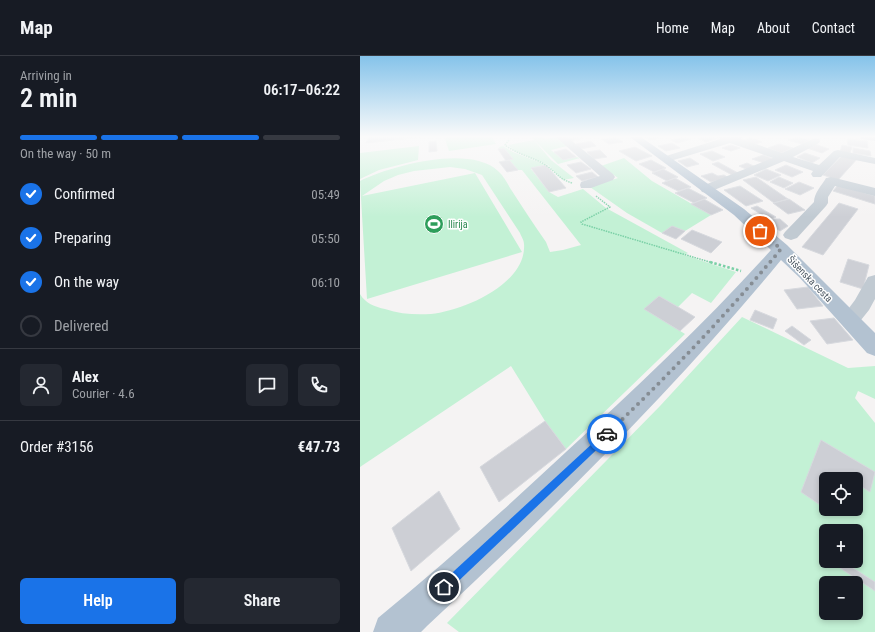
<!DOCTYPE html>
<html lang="en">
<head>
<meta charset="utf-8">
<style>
	:root { --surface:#171b24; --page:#242831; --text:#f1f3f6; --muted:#9ea1a6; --line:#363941; --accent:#1a73e8 }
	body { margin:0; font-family:"Roboto Condensed",sans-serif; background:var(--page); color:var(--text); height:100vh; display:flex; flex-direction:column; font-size:15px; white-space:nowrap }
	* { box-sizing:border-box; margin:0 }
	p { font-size:13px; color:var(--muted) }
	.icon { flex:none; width:22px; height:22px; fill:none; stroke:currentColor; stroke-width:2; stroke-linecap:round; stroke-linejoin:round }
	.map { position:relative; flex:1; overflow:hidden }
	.details { display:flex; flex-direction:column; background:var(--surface); width:360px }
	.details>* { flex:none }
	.fabs { position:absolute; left:459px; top:416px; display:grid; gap:8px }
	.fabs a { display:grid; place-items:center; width:44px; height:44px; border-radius:6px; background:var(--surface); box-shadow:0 2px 6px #0003; font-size:20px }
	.pin { position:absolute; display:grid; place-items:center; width:34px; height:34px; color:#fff; margin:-17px; border:2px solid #fff; border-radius:50%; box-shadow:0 1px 4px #0007 }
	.courier { position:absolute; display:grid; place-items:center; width:40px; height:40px; margin:-20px; border:3px solid #1a73e8; border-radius:50%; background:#fff; color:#222; box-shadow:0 1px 5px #0007 }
	.headline em { font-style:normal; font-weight:600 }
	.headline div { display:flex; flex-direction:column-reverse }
	.headline { display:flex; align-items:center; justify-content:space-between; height:68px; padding:0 20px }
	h1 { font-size:26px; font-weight:600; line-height:30px }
	.bar { display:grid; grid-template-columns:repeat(4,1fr); gap:6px 4px; align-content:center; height:48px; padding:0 20px }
	.bar i { height:5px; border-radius:3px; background:var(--line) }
	.bar .current { background:var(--accent) }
	.bar p { grid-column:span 4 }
	.line { display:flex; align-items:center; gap:10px; padding:0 20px; border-top:1px solid var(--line) }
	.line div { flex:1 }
	.round { display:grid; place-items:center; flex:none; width:42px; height:42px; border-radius:6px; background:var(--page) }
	ol { padding:0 20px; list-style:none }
	li { display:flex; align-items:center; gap:12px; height:44px }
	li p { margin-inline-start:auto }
	li .icon { padding:4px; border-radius:50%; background:var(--accent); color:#fff; stroke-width:4 }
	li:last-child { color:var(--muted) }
	li i { width:22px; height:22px; border:2px solid var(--line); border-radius:50% }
	.cta { display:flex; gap:8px; margin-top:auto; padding:8px 20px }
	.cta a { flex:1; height:46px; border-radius:6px; background:var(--accent); color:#fff; font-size:16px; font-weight:600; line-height:46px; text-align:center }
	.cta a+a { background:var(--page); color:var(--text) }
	header { display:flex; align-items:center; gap:24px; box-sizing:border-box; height:56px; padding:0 20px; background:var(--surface); border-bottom:1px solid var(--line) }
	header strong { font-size:19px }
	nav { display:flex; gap:22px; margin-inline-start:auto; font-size:14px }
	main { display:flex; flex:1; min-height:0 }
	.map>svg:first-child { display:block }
	.green { fill:#c3f1d5; fill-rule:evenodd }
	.building { fill:#cdcfd5; stroke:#d7d9de }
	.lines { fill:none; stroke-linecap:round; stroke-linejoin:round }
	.path-far1 { stroke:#7ad0a6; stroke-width:1.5; stroke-dasharray:1.5 1; stroke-linecap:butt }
	.path { stroke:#7ad0a6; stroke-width:2.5; stroke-dasharray:2.5 2; stroke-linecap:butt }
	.minor { fill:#c1cad2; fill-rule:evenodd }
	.major { fill:#b3c2d1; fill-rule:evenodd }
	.route { fill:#1a73e8 }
	.done { stroke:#868d94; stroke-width:4; stroke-dasharray:0 7.2 }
	.labels { text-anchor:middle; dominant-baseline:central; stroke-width:3; stroke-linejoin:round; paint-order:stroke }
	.far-leisure-label { font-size:10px; fill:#27864d; stroke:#fff; text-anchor:start }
	.far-street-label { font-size:10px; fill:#4a5661; stroke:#fff }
</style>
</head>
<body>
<header>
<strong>Map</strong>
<nav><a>Home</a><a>Map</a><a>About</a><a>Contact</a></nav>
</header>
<main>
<section class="details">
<div class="headline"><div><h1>2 min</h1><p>Arriving in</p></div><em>06:17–06:22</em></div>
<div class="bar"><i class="current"></i><i class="current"></i><i class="current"></i><i></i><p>On the way · 50 m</p></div>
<ol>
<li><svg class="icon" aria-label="check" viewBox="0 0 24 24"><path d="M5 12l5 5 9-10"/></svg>Confirmed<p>05:49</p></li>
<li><svg class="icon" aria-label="check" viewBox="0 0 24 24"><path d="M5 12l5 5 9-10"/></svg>Preparing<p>05:50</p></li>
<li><svg class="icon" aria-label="check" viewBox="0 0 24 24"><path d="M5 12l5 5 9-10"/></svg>On the way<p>06:10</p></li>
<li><i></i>Delivered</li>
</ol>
<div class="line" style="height:72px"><a class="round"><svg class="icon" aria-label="person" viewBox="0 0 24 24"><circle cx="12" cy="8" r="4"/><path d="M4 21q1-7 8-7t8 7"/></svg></a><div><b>Alex</b><p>Courier · 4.6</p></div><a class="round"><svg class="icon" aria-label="chat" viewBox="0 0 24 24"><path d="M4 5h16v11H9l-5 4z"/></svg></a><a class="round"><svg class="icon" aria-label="phone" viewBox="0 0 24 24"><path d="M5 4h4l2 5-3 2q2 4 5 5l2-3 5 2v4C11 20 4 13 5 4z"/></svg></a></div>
<div class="line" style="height:52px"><div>Order #3156</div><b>€47.73</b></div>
<div class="cta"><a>Help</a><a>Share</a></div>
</section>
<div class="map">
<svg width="515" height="576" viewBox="0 0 515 576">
	<rect width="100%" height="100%" fill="#f5f3f3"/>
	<path class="green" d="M88,81H132L136,88L89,95L85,83Z
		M171,81H183L185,83L197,81L207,90L191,94L203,104L216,101L220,102L198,108Z
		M174,84L191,104L214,122L203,124L188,109L155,95L148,89Z
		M59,90L58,104L19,114L0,123V97Z
		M143,90L153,96L186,109L171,113L189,136L198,141L223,133L246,152L328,197L324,199L376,216L351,247L332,237L318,251L299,240L285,253L325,278L206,393L185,365L151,310L0,411V238C5,247 15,251 25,253C40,258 55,259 71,258C103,255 167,228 164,188C164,184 161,180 160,177L122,119L105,113L90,111L54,115L38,119L24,125L2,140L115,117L162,196L7,243L0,125C30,110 110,88 138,115C144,120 148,129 152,135C163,152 174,169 186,186L190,196L203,194L221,189L162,114H158L149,104L153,103L144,92L140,93L139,91Z
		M264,102L292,125L351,159L325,175L312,170L302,177L267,157L230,131L258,122L241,110Z
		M382,261L488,312L515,310V343L498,335L495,342L515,367V576H99L87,567L300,350ZM466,423H496V453H466ZM466,475H496V505H466ZM466,527H496V557H466Z"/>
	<path class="building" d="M9,81H61L6,87Z
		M213,81H221L223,82L210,85L207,82Z
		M256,81L263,86L249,88L241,83Z
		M285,81H299L301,82L290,84Z
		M322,81L331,83L317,87L311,84Z
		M343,81H355L358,82L346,86L338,82Z
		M391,81L402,86L392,89L381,85Z
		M435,81H439L450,84L442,88L428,84Z
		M487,83L507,85L508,92L488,89Z
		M76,85L77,95L69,96V86Z
		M231,85L236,90L220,93L216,88Z
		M312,87L320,92L306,95L298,90Z
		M419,88L433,92L421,97L408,92Z
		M455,88L469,93L462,97L447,92Z
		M371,89L380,92L371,95L362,92Z
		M482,89L492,91L490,97L480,96Z
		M275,91L292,100L276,105L259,95Z
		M144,92L153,103L146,105L138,93Z
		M493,92L510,95L511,100L493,97Z
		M206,93L216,101L203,104L194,96Z
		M240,94L247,101L234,103L227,96Z
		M352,95L365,101L353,105L340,98Z
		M445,97L460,102L452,107L437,101Z
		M403,99L414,103L404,107L392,103Z
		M483,99L498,102L478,124L463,119Z
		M330,102L339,108L327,111L318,105Z
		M149,104L158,114L147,116L139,106Z
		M291,104L306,112L294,116L279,108Z
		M221,106L231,113L216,117L207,109Z
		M358,106L378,117L372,119L352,108Z
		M387,107L396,111L388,114L379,110Z
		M186,109L206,132L189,136L171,112Z
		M426,109L443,116L432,121L415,114Z
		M303,113L318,121L307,125L292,117Z
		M406,113L421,119L408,125L394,119Z
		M232,116L238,121L222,125L216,120Z
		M352,117L358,120L364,119L369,122L351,126L341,120Z
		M396,121L428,143L414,147L383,124Z
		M419,121L433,127L424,132L410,126Z
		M315,122L331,131L318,135L302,127Z
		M439,126L454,132L440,139L425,133Z
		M478,129L515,140V148L473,135Z
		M380,130L403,145L386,150L364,134Z
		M328,132L347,142L334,147L315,137Z
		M344,143L363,154L351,159L331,148Z
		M429,143L445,154L428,158L413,147Z
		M479,147L498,153L463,199L442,191Z
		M397,150L416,161L410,164L391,152Z
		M414,163H420L428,170L420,175L406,165Z
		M312,170L325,175L316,183L302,177Z
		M332,174L362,186L351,197L321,183Z
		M488,203L509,209L503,233L480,226Z
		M448,231L463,250L437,253L424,234Z
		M299,240L318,251L335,261L320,275L284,253Z
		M395,254L417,263L413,273L390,264Z
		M474,262L493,284L467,288L450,265Z
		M432,270L451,284L444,289L425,275Z
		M185,365L206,393L139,446L120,411Z
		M461,384L515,416L510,436L496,427V423H489L483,419L482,423H466V453L441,436Z
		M79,435L100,473L51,515L32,472Z
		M478,505H482L515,526V535L477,510Z"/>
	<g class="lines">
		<path class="path-far1" d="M149,84L145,89C158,99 174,101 187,110C197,117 199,123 212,127
			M236,140L250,151L221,166L222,168L353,207"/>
		<path class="path" d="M350,206L381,215"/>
		<path class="minor" d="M196,81H207L253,118L255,121L253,124L231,132H221L220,129L221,126L240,120Z
			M358,81H383L381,83L422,97L455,82L459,83L460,85L459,87L433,101L459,109L474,95L478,94L515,102V108L480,101L461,121H453L451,118L453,115L424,105L347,137L342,136L340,133L342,130L413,102L370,87L307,106L303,105L301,103L303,101L360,83Z
			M500,81H515V85L501,83Z
			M471,121L515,132V140L475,130L468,141V147L466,150L437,182L431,184L425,182L423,179L425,176L454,146C454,137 462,129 466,122Z
			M515,219V243L509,254L497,269L490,272L483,269L480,264L495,244L508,221Z"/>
		<path class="major" d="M270,81H281L384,153L427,189L515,277V300L507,297L440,222L421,204C313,335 191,455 67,570L61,576H13L18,562C83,509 145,453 206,396C277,331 346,266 411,194L374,159Z"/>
	</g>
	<linearGradient id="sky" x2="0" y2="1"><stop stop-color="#85c3ea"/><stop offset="0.5" stop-color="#fafafa"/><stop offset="1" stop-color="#fafafa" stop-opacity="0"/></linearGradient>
	<rect width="515" height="161" fill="url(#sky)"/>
	<path class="route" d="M247,374L251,378L250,381L88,535L84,536L81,535L79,531L81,527Z"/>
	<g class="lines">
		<path class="done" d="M247,378C308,320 367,258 421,193L400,175"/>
	</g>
	<defs>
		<g id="stadium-disc" transform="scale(1)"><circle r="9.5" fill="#2e9e5b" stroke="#fff"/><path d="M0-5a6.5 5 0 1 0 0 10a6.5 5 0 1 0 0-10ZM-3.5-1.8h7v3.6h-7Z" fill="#fff"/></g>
	</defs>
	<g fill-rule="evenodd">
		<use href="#stadium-disc" x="74" y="168"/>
	</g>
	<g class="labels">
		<g class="far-leisure-label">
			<text x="88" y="168">Ilirija</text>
		</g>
		<g class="far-street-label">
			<text transform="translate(450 223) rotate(46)">Šišenska cesta</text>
		</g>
	</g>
</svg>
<div class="fabs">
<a><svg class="icon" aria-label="locate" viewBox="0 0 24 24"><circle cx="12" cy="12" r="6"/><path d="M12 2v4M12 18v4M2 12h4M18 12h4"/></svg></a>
<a>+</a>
<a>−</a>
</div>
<div class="pin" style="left:400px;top:175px;background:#ea580c"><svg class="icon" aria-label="bag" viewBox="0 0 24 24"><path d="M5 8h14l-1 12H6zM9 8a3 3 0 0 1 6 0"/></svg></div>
<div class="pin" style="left:84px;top:531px;background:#1f2937"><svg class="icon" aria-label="home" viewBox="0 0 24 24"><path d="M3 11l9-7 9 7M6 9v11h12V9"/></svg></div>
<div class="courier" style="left:247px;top:378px"><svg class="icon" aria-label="car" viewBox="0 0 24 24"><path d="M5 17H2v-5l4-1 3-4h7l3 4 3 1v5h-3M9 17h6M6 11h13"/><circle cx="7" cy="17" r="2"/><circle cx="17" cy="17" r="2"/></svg></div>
</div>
</main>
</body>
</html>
